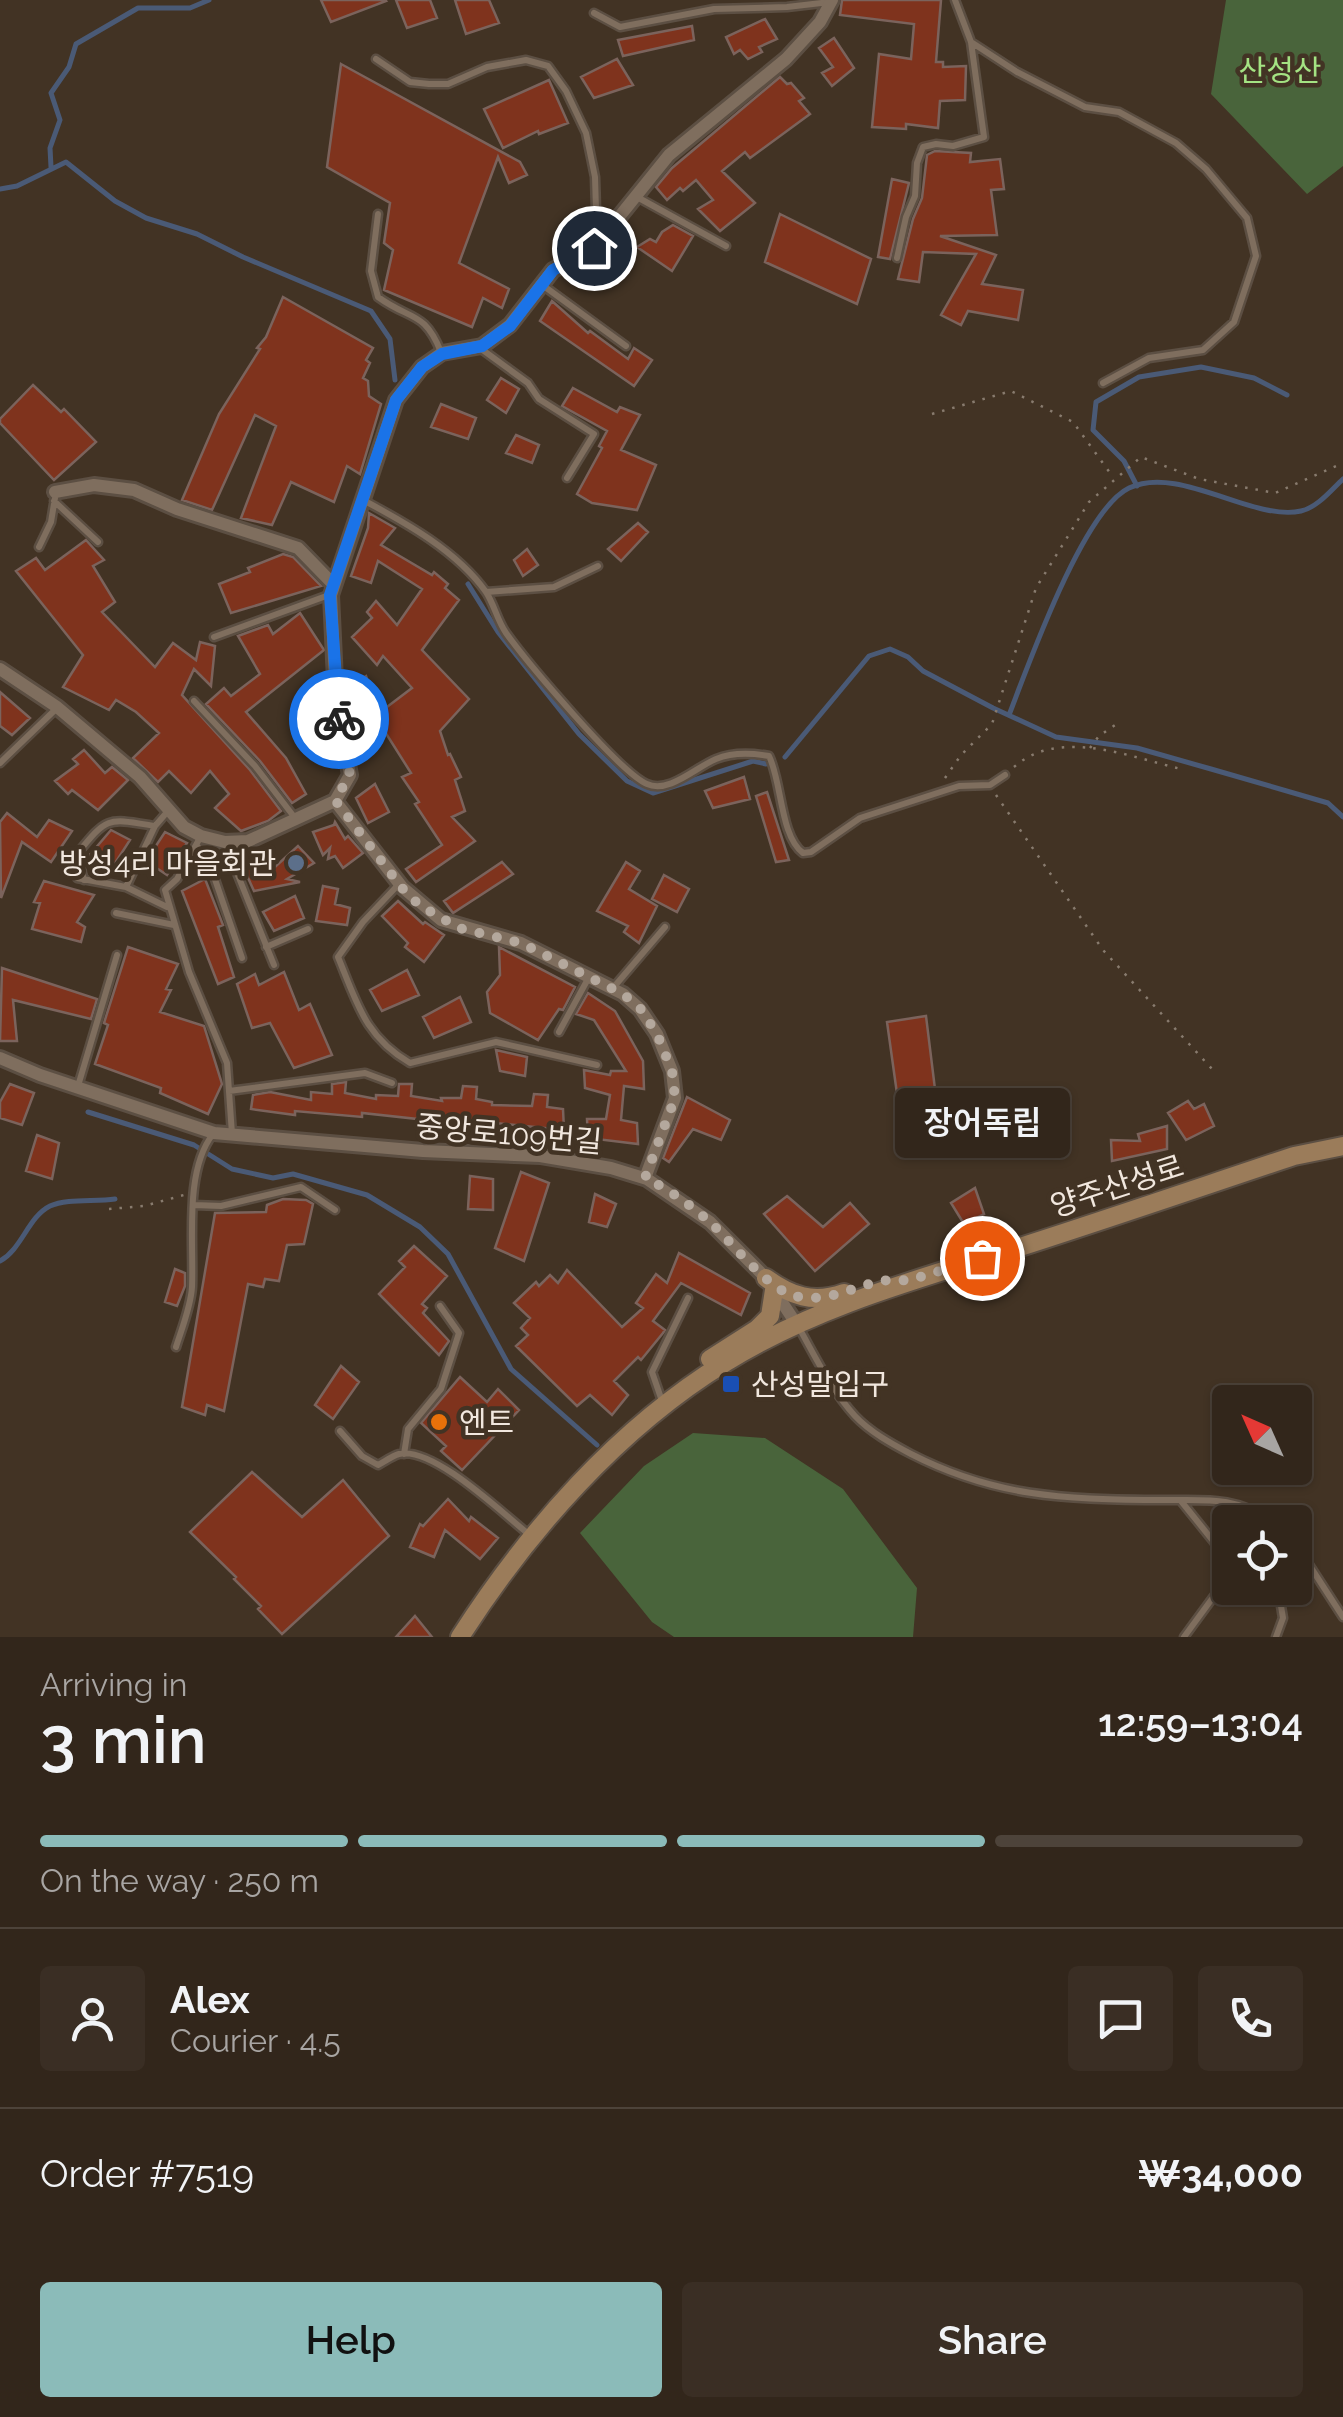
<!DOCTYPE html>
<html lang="en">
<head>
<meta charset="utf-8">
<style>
	:root { --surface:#32261b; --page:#3a2e24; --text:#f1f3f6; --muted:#a8a5a3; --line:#4d433a; --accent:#8bbbb9 }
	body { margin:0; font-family:Raleway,"Noto Sans KR",sans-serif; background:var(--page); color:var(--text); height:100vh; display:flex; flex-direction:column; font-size:38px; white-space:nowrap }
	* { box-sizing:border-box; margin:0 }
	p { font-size:32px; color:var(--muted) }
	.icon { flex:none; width:55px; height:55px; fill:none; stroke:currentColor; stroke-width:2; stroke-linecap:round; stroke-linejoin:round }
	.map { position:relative; height:1637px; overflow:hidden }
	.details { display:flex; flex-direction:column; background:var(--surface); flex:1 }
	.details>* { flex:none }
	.needle { width:65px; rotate:315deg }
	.controls { position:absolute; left:1212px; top:1385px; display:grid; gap:20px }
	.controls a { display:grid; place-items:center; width:100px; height:100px; border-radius:10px; background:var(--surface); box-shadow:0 2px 8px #0004,0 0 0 2px var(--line); font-size:50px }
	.pin { position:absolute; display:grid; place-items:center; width:85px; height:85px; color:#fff; margin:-42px; border:5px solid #fff; border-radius:50%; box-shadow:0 2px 10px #0007 }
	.courier { position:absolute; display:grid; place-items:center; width:100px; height:100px; margin:-50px; border:8px solid #1a73e8; border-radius:50%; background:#fff; color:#222; box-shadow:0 2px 12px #0007 }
	.bubble { position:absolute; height:70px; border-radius:10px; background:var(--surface); box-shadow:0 2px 8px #0004,0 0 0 2px var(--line); font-size:32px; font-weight:600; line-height:70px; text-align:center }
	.overview em { font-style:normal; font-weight:600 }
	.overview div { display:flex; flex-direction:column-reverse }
	.overview { display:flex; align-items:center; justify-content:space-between; height:170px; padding:0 40px }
	h1 { font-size:65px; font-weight:600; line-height:75px }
	.bar { display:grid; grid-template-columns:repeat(4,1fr); gap:15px 10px; align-content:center; height:120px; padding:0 40px }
	.bar i { height:12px; border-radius:8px; background:var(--line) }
	.bar .selected { background:var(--accent) }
	.bar p { grid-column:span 4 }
	.line { display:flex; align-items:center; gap:25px; padding:0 40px; border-top:2px solid var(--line) }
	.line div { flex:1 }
	.round { display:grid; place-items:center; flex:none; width:105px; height:105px; border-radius:10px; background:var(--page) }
	.primary-button { display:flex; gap:20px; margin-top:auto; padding:20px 40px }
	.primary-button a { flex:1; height:115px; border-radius:10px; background:var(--accent); color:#111; font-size:40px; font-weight:600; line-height:115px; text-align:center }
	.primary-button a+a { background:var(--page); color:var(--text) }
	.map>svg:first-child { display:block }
	.green { fill:#49643b }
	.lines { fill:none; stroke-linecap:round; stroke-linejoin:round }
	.stream { stroke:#4a5a76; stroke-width:5 }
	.building { fill:#7f331d; stroke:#7b635c; stroke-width:2.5 }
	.lane-casing { stroke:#5c4f43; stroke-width:11 }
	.street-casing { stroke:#5c4f43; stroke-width:18 }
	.secondary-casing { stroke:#5c4f43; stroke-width:22 }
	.path { stroke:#887b6e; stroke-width:2.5; stroke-dasharray:2.5 8; stroke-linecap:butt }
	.lane { stroke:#7f6e5e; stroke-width:6 }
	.street { stroke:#7f6e5e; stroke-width:12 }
	.secondary { stroke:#9b7c5a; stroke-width:18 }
	.done { stroke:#b4a89d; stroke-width:10; stroke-dasharray:0 18 }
	.route { stroke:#1a73e8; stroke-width:12 }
	.service-dot { fill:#5c6f8a; stroke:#423324; stroke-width:4 }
	.transit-dot { fill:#1a4fb4; stroke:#423324; stroke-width:4 }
	.food-dot { fill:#e8710a; stroke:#423324; stroke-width:4 }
	.labels { text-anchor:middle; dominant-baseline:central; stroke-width:9; stroke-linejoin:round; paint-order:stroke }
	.park-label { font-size:30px; fill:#a4e383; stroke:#423324 }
	.poi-label { font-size:30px; fill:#f1e7de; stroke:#423324; text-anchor:start }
	.street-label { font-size:30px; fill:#f1e7de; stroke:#423324 }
</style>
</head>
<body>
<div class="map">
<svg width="1343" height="1637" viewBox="0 0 1343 1637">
	<rect width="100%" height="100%" fill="#423324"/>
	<path class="green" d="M1226,0H1343V166L1307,194L1211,94Z
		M693,1433L765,1438L843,1489L917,1588L913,1637H674L652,1622L580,1533L644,1466Z"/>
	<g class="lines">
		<path class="stream" d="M51,167L50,148L60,120L51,93L69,67L76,44L138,8H190L209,0
			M0,189L17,186L66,162L115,201L146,218L197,234L243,257L371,311L390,339L395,380
			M1137,486L1124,461L1093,430L1096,402L1139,377L1201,367L1254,378L1287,395
			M468,584L498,632L579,734L627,781L653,793L753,761L766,764
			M1009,715C1028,666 1083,510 1129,488C1178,464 1254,522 1301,511C1318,507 1331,490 1343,479
			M785,757L869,656L890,649L908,657L923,671L993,708L1056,737L1137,748L1211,769L1328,803L1343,817
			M88,1112L194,1145L232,1169L273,1178L293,1174L367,1195L420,1227L448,1254L511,1369L597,1445
			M0,1261C22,1249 28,1217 50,1206C67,1198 95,1202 115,1199"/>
	</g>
	<path class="building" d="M321,0H385L386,1L331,22Z
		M396,0H430L437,18L407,28Z
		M455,0H489L499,23L466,34Z
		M842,0H941L936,62H943V67L966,66L965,100L940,101L938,128L906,124V129L872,127L879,54L911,59L914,24L840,15Z
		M765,19L777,39L759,47L762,52L748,59L740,50L734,54L726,37Z
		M692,26L694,40L623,56L618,40Z
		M834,38L854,68L832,86L822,73L833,67L819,48Z
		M617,59L633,85L594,98L581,77Z
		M341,64L520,162L527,175L509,183L498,157L459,263L509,289L502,308L483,298L472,327L384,290L393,250L384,243L390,203L327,167Z
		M780,77L787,84L791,83L804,98L799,101L810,114L750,158L745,152L722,171L755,203L720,231L698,209L713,200L696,180L683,191L680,188L667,200L656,187L672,168Z
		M549,80L568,123L539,134L538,131L503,148L484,109Z
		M935,151L971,153L970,162L1000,159L1004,189L991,190L997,235L940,236L996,255L982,284L1023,290L1018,320L968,311L961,325L941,315L976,254L923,252L919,282L898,279L913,219L922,198L927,155Z
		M892,179L909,183L890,259L878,257Z
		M780,214L871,259L857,304L765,262Z
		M673,225L693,236L672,271L637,247L650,239L656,242L662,232Z
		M283,297L373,348L366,360L370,363L363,378L368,381L369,396L381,404L360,474L347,466L334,502L291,482L272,525L241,518L276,426L255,415L212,510L182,500L219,414L260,349L257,348L266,337Z
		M552,301L588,333L590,331L628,359L634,348L652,360L634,386L540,321Z
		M501,378L519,389L506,413L487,400Z
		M33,385L61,412L64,409L96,442L54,480L0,423V419Z
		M573,388L617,412L620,407L640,415L621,450L656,465L637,510L592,503L577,494L602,448L599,446L607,431L562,406Z
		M441,404L476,418L468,439L431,427Z
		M516,435L539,445L532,463L506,453Z
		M369,513L395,528L381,545L432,575L434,572L448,584L445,588L459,600L422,650L469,699L440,731L448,755L450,754L461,777L455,780L465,811L452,817L475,841L416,882L406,869L442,845L415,804L419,802L402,777L411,773L375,716L412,688L383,656L377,665L352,637L372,618L367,612L376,601L397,625L422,589L378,561L371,583L351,576L368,528Z
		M638,523L648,532L621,561L608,549Z
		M86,540L104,560L93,566L115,602L102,612L155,667L173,643L196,660L200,642L215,646L211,686L194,669L182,695L250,770L281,811L268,821L241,831L215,808L229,794L210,771L191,793L169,771L158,782L133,758L159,733L136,712L116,700L109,710L63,687L83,655L16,571L36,558L45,570Z
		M527,549L538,565L523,576L514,560Z
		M283,554L293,557L321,586L231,613L219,584L250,572L248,568Z
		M300,613L324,650L246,712L286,758L306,794L292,803L260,761L206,704L224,688L231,696L260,674L238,636L268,625L273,634Z
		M366,676L377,707L367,716L360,710L349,716L348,687Z
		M0,692L30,718L12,735L0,726Z
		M84,750L105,773L112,767L128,780L98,810L72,790L68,794L55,781L78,764L73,759Z
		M744,777L750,799L713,808L705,791Z
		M375,784L389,812L368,823L356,798Z
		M767,792L789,860L776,862L756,796Z
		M7,813L37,837L49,820L72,831L51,862L22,842L1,898L0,822Z
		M335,822L345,839L348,836L363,853L343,868L335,856L328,859L330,848L323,855L313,832L334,825Z
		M111,830L130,840L110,871L88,857Z
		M165,832L187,843L167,875L146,861Z
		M298,846L314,863L287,879L300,882L254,891L244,869L248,861L266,856L275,867Z
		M502,862L513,874L453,913L444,901Z
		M626,862L640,871L629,889L657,906L639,943L624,932L628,926L597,911Z
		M664,875L689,889L677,912L652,899Z
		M205,879L223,925L218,927L234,977L218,984L182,891Z
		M44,881L94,895L77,922L85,927L81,942L32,929L40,903L34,902Z
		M323,886L338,889L335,904L350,908L347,925L316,921Z
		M295,896L304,918L274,931L263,912Z
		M398,901L423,924L425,922L444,935L424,962L405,947L408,943L382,916Z
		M128,947L178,964L166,989L171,990L160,1012L204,1026L222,1084L208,1114L160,1093L161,1088L95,1064L108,1025L104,1023Z
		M499,947L575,987L563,1010L559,1009L538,1040L490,1013L487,992L500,975Z
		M2,968L97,999L91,1019L13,1000L17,1041H0Z
		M407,970L419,995L382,1011L370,990Z
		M284,972L299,1010L310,1004L332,1055L294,1068L270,1023L252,1028L237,984L255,974L259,985Z
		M588,993L615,1011L643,1061L644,1089L624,1086L621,1120L637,1123L638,1144L588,1138L587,1119H606L610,1095L585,1088L584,1070L610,1075L611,1071H626L594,1020L576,1014Z
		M460,997L471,1022L434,1038L423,1017Z
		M926,1016L943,1154L905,1151L887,1022Z
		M496,1050L527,1057L525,1076L500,1071Z
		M346,1082L345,1093L376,1099V1095L398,1096L399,1084H412L411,1096L442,1101L441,1098H461L463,1086L477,1087L476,1099L492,1102V1105L532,1106L534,1094L548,1095L547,1107L563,1109L564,1130L427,1116V1120L362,1113V1117L295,1111V1115L251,1109L253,1095L270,1092L311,1100V1092L332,1094V1084Z
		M10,1084L34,1093L22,1125L0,1118V1102Z
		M687,1097L730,1120L721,1140L693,1129L669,1162L663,1158Z
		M1188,1101L1194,1109L1204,1104L1214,1126L1186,1140L1168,1113Z
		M1167,1126V1149L1112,1161L1111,1140L1140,1141L1138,1134Z
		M37,1135L59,1143L52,1179L26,1171Z
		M521,1172L549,1183L524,1261L495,1248Z
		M470,1176L493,1179V1210L468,1209Z
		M975,1188L984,1214L964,1224L951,1203Z
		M595,1194L616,1204L607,1227L589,1222Z
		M787,1196L823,1227L850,1203L869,1224L815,1271L764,1214Z
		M283,1199L306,1200L313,1204L304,1244L287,1245L279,1281L265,1279L263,1287L248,1284L224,1411L207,1405L205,1415L182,1407L215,1213L266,1212L267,1205Z
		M414,1246L447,1276L422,1304L427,1308L423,1313L449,1341L439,1355L379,1294L405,1267L399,1261Z
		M679,1253L750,1293L741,1315L681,1283L653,1321L665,1330L663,1333L641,1360L638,1357L614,1381L628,1395L612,1415L590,1395L577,1406L516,1346L528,1335L521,1328L530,1318L514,1303L536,1282L539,1286L550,1275L558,1283L567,1270L622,1327L643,1308L636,1303L656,1274L667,1283Z
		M175,1269L185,1273V1286L177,1306L165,1302Z
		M341,1366L359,1382L333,1419L315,1405Z
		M460,1377L487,1402L498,1389L519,1410L462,1470L441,1451L446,1446L421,1423Z
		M252,1472L302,1517L343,1480L389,1536L282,1634L258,1609L261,1606L234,1579L236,1577L190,1532Z
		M448,1499L469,1521L471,1517L498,1538L480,1559L445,1530L434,1557L410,1547L420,1524L423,1526Z
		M415,1616L432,1637H396Z"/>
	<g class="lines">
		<g class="lane-casing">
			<path id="lane" d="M594,13L620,27L714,9L787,7L830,2
				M971,42L1017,72L1085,107L1119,112L1176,143L1206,169L1247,218L1256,256L1234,322L1203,350L1149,358L1103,383
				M376,59L410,82L429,84H448L487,67L526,60L548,66L566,91L586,133L595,177L596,210L611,228
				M637,197L726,246
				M378,214L371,271L378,297C411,321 424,310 441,352
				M897,258L906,217L915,196L917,163L923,147L936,144L953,146L984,137L971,42L955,0
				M541,284L626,346
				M480,348L528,383L539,399L594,434L567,478
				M363,500C406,523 457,551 486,592C494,604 497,620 506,633C526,661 620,773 647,784C669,794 696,767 716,759C733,752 752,753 769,756C782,782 780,836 803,853L811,852L860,818L959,786L990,785L1005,775
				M54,501L98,542
				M39,547L51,522L55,498
				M486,592L554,587L598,566
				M214,637L329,595
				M194,701L255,766L295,818
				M0,763L57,708
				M201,836L177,879L165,890L189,972L227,1063L232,1134
				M225,843L274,965
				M197,846L208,859L242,958
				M77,878L126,887L167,907
				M84,880L77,854C108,816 107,818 155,826
				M398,885L363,922L338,957C357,1003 365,1037 410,1063L496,1042L597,1065
				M126,887L155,826L168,811
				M116,913L174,925
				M266,947L308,929
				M613,988L665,927
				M559,1032L589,977
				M78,1086L117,955
				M229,1091L365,1073L392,1083
				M194,1205L221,1206L301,1187L335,1210
				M798,1326C815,1356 831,1390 855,1416C870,1432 892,1444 911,1454C995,1497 1063,1499 1155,1500C1198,1501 1236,1494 1271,1522
				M176,1347C182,1328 191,1306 192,1287C194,1242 184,1171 213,1134
				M662,1401L652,1372L688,1298
				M340,1431L362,1456L378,1465C384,1462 392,1456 399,1454C434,1446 504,1515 531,1536
				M404,1454L408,1429L441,1389L459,1333L440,1306
				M1181,1501L1214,1542L1226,1565L1217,1592L1184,1637
				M1295,1543L1343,1617
				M1276,1637L1283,1618L1278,1588"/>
		</g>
		<g class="street-casing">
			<path id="street" d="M55,492L94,485L134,490L177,509L298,548L334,585
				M0,669L57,707L140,777L184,827L201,836L225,842L248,841L335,801
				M335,801L350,775L336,702L331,595L396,400L422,367L442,353L482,346L510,325L553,270L594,248L669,155L786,59L820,22L832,0
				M335,801L402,887L441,920L521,943L623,994L640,1009L657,1034L672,1071L675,1098L645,1178
				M0,1058L40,1075L214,1133L423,1151L540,1156L611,1168L647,1179L710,1222L766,1278L797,1325"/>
		</g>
		<g class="secondary-casing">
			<path id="secondary" d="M766,1278C791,1296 813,1304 844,1293
				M710,1359L757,1329L770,1316L774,1290
				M460,1637C528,1531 618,1428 726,1362C815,1307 915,1280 1014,1249C1108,1219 1201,1187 1294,1156L1343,1146"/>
		</g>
		<path class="path" d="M932,414L1011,391L1073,422L1113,477
			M1090,748L1099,736L1118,723
			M1014,767C1059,727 1130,757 1181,769
			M945,778L961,755L992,724L1036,588L1089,502L1141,457L1199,479L1275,493L1343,463
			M996,795L1103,950L1212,1069
			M109,1209L144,1206L184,1195"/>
		<use href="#lane" class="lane"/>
		<use href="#street" class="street"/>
		<use href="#secondary" class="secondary"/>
	</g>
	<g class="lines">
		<path class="done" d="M339,719L350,775L335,800L402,888L419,905L459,928L521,943L623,994L640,1008L657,1034L672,1071L675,1098L645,1178C669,1189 695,1208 714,1226C734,1245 769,1290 795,1296C837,1306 870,1273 907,1281L982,1258"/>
		<path class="route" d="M339,719L330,595L396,400L422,367L442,354L482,346L510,326L553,270L594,248"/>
	</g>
	<circle class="service-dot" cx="296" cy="863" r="10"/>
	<rect class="transit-dot" x="721" y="1374" width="20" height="20" rx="5"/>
	<circle class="food-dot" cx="439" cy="1422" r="10"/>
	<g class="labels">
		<g class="park-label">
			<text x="1280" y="70">산성산</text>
		</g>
		<g class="poi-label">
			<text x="276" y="863" text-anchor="end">방성4리 마을회관</text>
			<text x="751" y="1384">산성말입구</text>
			<text x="459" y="1422">엔트</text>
		</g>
		<g class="street-label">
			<text transform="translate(509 1134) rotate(5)">중앙로109번길</text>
			<text transform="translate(1117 1186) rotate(-18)">양주산성로</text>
		</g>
	</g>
</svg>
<div class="controls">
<a><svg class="needle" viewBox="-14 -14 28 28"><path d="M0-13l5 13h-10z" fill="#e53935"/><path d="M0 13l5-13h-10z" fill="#a8a5a3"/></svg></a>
<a><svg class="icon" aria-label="locate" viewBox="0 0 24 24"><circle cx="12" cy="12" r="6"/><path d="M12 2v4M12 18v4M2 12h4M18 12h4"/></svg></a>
</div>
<div class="pin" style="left:982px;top:1258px;background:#ea580c"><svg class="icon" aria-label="bag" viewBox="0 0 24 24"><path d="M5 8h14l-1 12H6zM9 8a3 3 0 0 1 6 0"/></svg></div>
<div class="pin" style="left:594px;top:248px;background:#1f2937"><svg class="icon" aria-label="home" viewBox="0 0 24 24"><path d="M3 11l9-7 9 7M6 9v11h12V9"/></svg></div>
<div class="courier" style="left:339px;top:719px"><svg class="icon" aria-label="bike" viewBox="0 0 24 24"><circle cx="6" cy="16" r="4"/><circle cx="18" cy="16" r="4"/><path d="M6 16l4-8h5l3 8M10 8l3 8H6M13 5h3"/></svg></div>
<div class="bubble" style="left:895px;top:1088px;width:175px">장어독립</div>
</div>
<section class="details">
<div class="overview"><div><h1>3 min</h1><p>Arriving in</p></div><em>12:59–13:04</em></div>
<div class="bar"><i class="selected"></i><i class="selected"></i><i class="selected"></i><i></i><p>On the way · 250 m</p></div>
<div class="line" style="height:180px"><a class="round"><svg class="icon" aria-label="person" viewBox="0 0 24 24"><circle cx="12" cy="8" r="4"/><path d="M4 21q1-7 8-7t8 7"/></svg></a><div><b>Alex</b><p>Courier · 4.5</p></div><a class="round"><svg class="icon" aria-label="chat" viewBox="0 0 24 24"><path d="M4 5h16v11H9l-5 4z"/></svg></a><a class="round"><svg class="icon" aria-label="phone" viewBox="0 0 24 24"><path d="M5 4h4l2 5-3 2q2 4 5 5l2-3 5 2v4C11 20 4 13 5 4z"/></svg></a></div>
<div class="line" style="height:130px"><div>Order #7519</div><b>₩34,000</b></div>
<div class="primary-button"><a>Help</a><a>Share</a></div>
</section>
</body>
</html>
